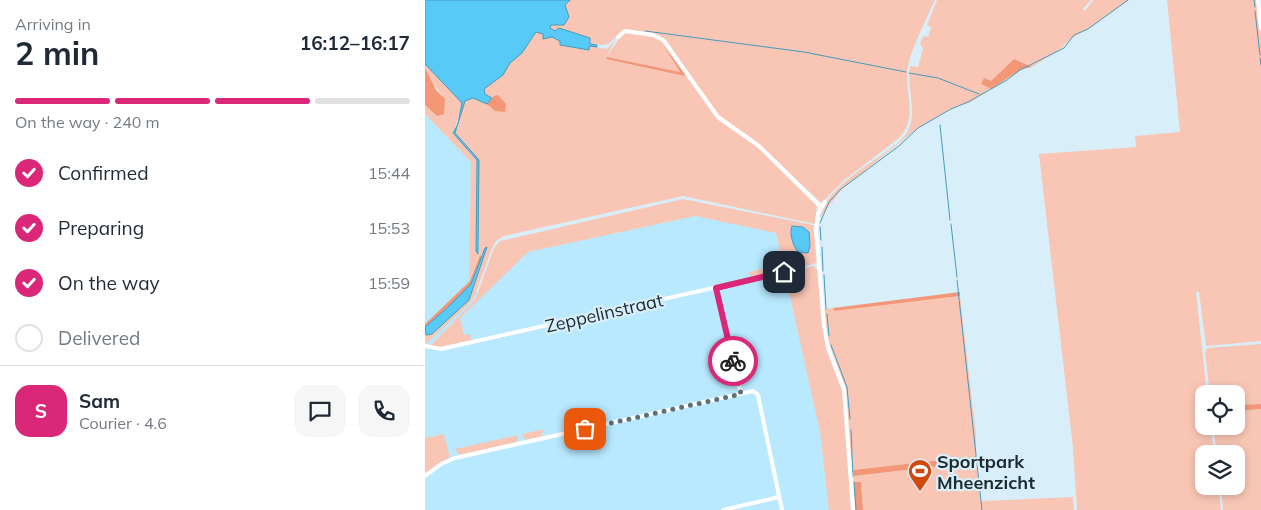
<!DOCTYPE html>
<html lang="en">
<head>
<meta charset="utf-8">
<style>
	:root { --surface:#fff; --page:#f6f6f7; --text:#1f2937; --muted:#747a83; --line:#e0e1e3; --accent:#db2777 }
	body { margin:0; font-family:Mulish,sans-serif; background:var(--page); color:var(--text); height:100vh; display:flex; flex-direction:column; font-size:19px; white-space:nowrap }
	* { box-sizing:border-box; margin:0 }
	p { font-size:16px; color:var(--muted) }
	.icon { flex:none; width:28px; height:28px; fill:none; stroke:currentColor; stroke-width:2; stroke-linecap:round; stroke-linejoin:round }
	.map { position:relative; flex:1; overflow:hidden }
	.details { display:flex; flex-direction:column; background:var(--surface); width:425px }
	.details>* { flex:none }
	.controls { position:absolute; left:770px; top:385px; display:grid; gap:10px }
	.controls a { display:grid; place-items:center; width:50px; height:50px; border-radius:10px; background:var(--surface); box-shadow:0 2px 8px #0003; font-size:25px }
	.pin { position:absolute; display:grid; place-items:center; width:42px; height:42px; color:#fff; margin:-21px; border-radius:10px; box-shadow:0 2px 8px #0006 }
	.courier { position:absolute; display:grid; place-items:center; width:50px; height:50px; margin:-25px; border:4px solid #db2777; border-radius:50%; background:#fff; color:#222; box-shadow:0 1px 6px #0007 }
	.summary em { font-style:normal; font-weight:700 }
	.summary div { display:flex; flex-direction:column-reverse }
	.summary { display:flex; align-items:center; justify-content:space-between; height:85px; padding:0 15px }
	h1 { font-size:32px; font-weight:700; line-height:38px }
	.bar { display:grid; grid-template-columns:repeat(4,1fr); gap:8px 5px; align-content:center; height:60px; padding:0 15px }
	.bar i { height:6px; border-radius:4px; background:var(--line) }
	.bar .current { background:var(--accent) }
	.bar p { grid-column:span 4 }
	.line { display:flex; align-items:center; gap:12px; padding:0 15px; border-top:1px solid var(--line) }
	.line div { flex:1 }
	.round { display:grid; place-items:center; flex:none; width:52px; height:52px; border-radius:15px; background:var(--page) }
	ol { padding:0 15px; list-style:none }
	li { display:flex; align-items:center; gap:15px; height:55px }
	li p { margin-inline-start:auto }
	li .icon { padding:5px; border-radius:50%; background:var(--accent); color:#fff; stroke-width:4 }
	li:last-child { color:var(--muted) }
	li i { width:28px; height:28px; border:2px solid var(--line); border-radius:50% }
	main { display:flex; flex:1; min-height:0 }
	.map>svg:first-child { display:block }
	.built { fill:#b9e9ff }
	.green { fill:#f9c6b5; fill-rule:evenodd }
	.forest { fill:#f49777 }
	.water { fill:#58caf8; stroke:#469abd }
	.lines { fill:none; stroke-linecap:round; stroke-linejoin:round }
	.stream { stroke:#469abd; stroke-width:1 }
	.street { stroke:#fff; stroke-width:4 }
	.done { stroke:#5e7078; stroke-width:5; stroke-dasharray:0 9 }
	.route { stroke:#db2777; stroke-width:6 }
	.labels { text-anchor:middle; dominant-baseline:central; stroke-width:4.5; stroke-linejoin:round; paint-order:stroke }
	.street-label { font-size:18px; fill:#1c2b32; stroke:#d8effa }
	.poi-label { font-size:18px; font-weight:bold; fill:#1c2b32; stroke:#d8effa; text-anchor:start }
</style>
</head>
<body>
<main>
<section class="details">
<div class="summary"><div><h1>2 min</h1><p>Arriving in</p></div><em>16:12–16:17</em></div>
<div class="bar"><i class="current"></i><i class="current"></i><i class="current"></i><i></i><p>On the way · 240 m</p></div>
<ol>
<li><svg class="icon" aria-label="check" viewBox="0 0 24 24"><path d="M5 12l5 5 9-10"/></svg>Confirmed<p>15:44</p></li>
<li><svg class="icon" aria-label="check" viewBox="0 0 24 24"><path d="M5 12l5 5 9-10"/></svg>Preparing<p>15:53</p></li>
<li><svg class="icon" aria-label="check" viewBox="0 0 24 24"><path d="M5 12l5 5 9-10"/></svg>On the way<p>15:59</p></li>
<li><i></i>Delivered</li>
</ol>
<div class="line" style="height:90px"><b class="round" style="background:var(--accent);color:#fff">S</b><div><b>Sam</b><p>Courier · 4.6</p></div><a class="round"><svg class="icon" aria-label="chat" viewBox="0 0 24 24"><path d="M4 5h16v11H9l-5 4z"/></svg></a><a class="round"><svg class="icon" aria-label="phone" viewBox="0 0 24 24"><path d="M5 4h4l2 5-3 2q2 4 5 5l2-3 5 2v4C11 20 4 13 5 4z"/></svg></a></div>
</section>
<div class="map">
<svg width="836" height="510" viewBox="0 0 836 510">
	<rect width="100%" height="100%" fill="#d8effa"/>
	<path class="built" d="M0,101L55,157L48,286L54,294L102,251L271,214L353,230L398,431L406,510H0Z"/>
	<path class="green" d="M0,0H510C502,18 481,58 482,76C482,99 492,119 474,138L418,181L397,202H395L334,144L292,114L242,41L234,36L198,30L183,44L177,45L132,39L136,41V45L163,50L164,46L182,49L191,39L181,57L199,32L231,37L238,41L255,72L182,57L181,59L258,76L261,73L294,120L329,143L392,205L390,224L258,196L79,236L72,240L68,246L48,300L1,344L0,333L7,334L44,300L58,254L55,255L44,282L46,162L0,114V105L12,116L17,95L0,75ZM37,107L34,124L30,133L54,160V254L51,251L52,160L28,133Z
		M512,0H666L658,9L660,11L668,0H704L666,27L647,38L633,51L607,67L589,59L566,81L556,84L566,89L546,102L523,110L493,128L416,190L394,219C401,190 435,170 458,154C467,147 478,141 483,131C493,109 481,88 485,66L493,67L498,49L495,44L498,36L503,37L506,27L502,25Z
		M742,0H832L836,37V341L781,346L774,292H771L782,394H779V426H786L789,454H779V486H793L796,510H652L648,448L614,154L711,147L710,136L755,132Z
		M258,199L388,225L393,261L389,264L327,278L323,272L358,264L351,233L270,216L103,252L35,318L39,335L45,334L46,340L16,347L5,346L50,300L69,248L75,241ZM367,226L382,229L383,253L373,252C368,246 364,233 367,226Z
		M388,266L393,270L399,335L416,385L419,398L426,510H404L395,432L360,273Z
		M535,296L551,435V456L428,470L424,448L421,389L403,340L399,309L408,308L409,311Z
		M836,344V404L811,405V394H785L780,352L782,348Z
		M836,409V510H798L796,486H811V454H792L788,426H811V411Z
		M119,429L116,437L100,440L97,434Z
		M19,434L25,457L0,473V438Z
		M93,435V442L35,455L30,449Z
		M551,462L556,501L648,497L649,510H438L436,482H429V476Z"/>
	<path class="forest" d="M238,41L261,73L259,76L181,59L182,57L255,72L238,44Z
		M589,59L607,67L597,69L566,89L556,84L559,78L566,81Z
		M0,68L11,90L20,99L19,114L12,116L0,105Z
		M73,95L81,104L80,112L70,111L62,104L69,96Z
		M55,255L57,256L46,284L23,307L0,327V324L45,281Z
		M535,292V296L409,311L408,308Z
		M836,404V409L811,411V405Z
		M551,456V462L429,476L428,470Z
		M429,482H436L438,510H431Z"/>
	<path class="water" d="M0,0H145L140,5L144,17L139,25H126L125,28L130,31L134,28L165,38V44L172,45V47L164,46V50L135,45V41L127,37L118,39V34L111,32L97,53L85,63L78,75L59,89L60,94L67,98L62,104L48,98L40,101L30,133L54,160L53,254L51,251L52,160L28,133L33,124L37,103L0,64Z
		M367,226L378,227L384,232L385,246L383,253L373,252C368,246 364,233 367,226Z
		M62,247L44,300L7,334L1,335L0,327L23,307L46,284L60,248Z"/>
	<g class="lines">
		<path class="stream" d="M829,0L830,7
			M830,11L835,55
			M220,31L379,52L481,72
			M835,58L836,65
			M484,73L513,78L554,94
			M515,125L525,220
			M395,223L404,202L416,189L474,146L493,128L526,109L543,102L582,80L595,70L639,48L649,35L663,29L703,0
			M526,224L532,277
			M395,227L396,240
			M397,247L398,271
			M399,275L401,309
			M532,280L557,510
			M402,314L404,336
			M406,345L422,387L425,419
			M426,430L428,477
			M429,482L431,510"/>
		<path class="street" d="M833,0L836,28
			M193,37L200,31L228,35L238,40L293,117L334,146L396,207
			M400,202L393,214L391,230L399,326L403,348L419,390L428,510
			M291,288L316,394
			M0,346L16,349L359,272
			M0,476L16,464L30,458L328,391L333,395L357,510
			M298,510L354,497"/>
	</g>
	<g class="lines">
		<path class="done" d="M160,429L316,394L308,361"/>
		<path class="route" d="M308,361L291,288L359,272"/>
	</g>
	<defs>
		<g id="stadium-pin" transform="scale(1.25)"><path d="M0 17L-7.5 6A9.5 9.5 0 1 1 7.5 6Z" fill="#d04a0f" stroke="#d8effa"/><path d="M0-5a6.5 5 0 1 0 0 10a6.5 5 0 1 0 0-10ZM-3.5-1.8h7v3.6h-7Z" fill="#fff"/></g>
	</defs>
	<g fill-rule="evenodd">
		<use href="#stadium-pin" x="495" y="471"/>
	</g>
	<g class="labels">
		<g class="street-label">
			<text transform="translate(179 313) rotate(-13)">Zeppelinstraat</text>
		</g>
		<g class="poi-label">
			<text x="512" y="461">Sportpark<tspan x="512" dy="21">Mheenzicht</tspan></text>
		</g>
	</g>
</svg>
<div class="controls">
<a><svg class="icon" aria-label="locate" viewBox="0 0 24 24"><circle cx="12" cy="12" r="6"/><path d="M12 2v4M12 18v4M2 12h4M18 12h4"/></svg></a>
<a><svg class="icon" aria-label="layers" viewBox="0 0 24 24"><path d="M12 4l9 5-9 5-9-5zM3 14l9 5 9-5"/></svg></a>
</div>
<div class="pin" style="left:160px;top:429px;background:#ea580c"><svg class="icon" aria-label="bag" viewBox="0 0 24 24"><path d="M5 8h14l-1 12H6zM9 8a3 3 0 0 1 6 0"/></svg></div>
<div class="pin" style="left:359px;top:272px;background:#1f2937"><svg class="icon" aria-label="home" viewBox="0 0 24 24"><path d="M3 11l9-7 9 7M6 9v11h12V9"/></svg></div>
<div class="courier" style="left:308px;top:361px"><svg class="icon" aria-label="bike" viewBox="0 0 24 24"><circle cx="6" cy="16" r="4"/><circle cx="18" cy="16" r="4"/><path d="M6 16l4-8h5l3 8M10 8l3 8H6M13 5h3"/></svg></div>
</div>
</main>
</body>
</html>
